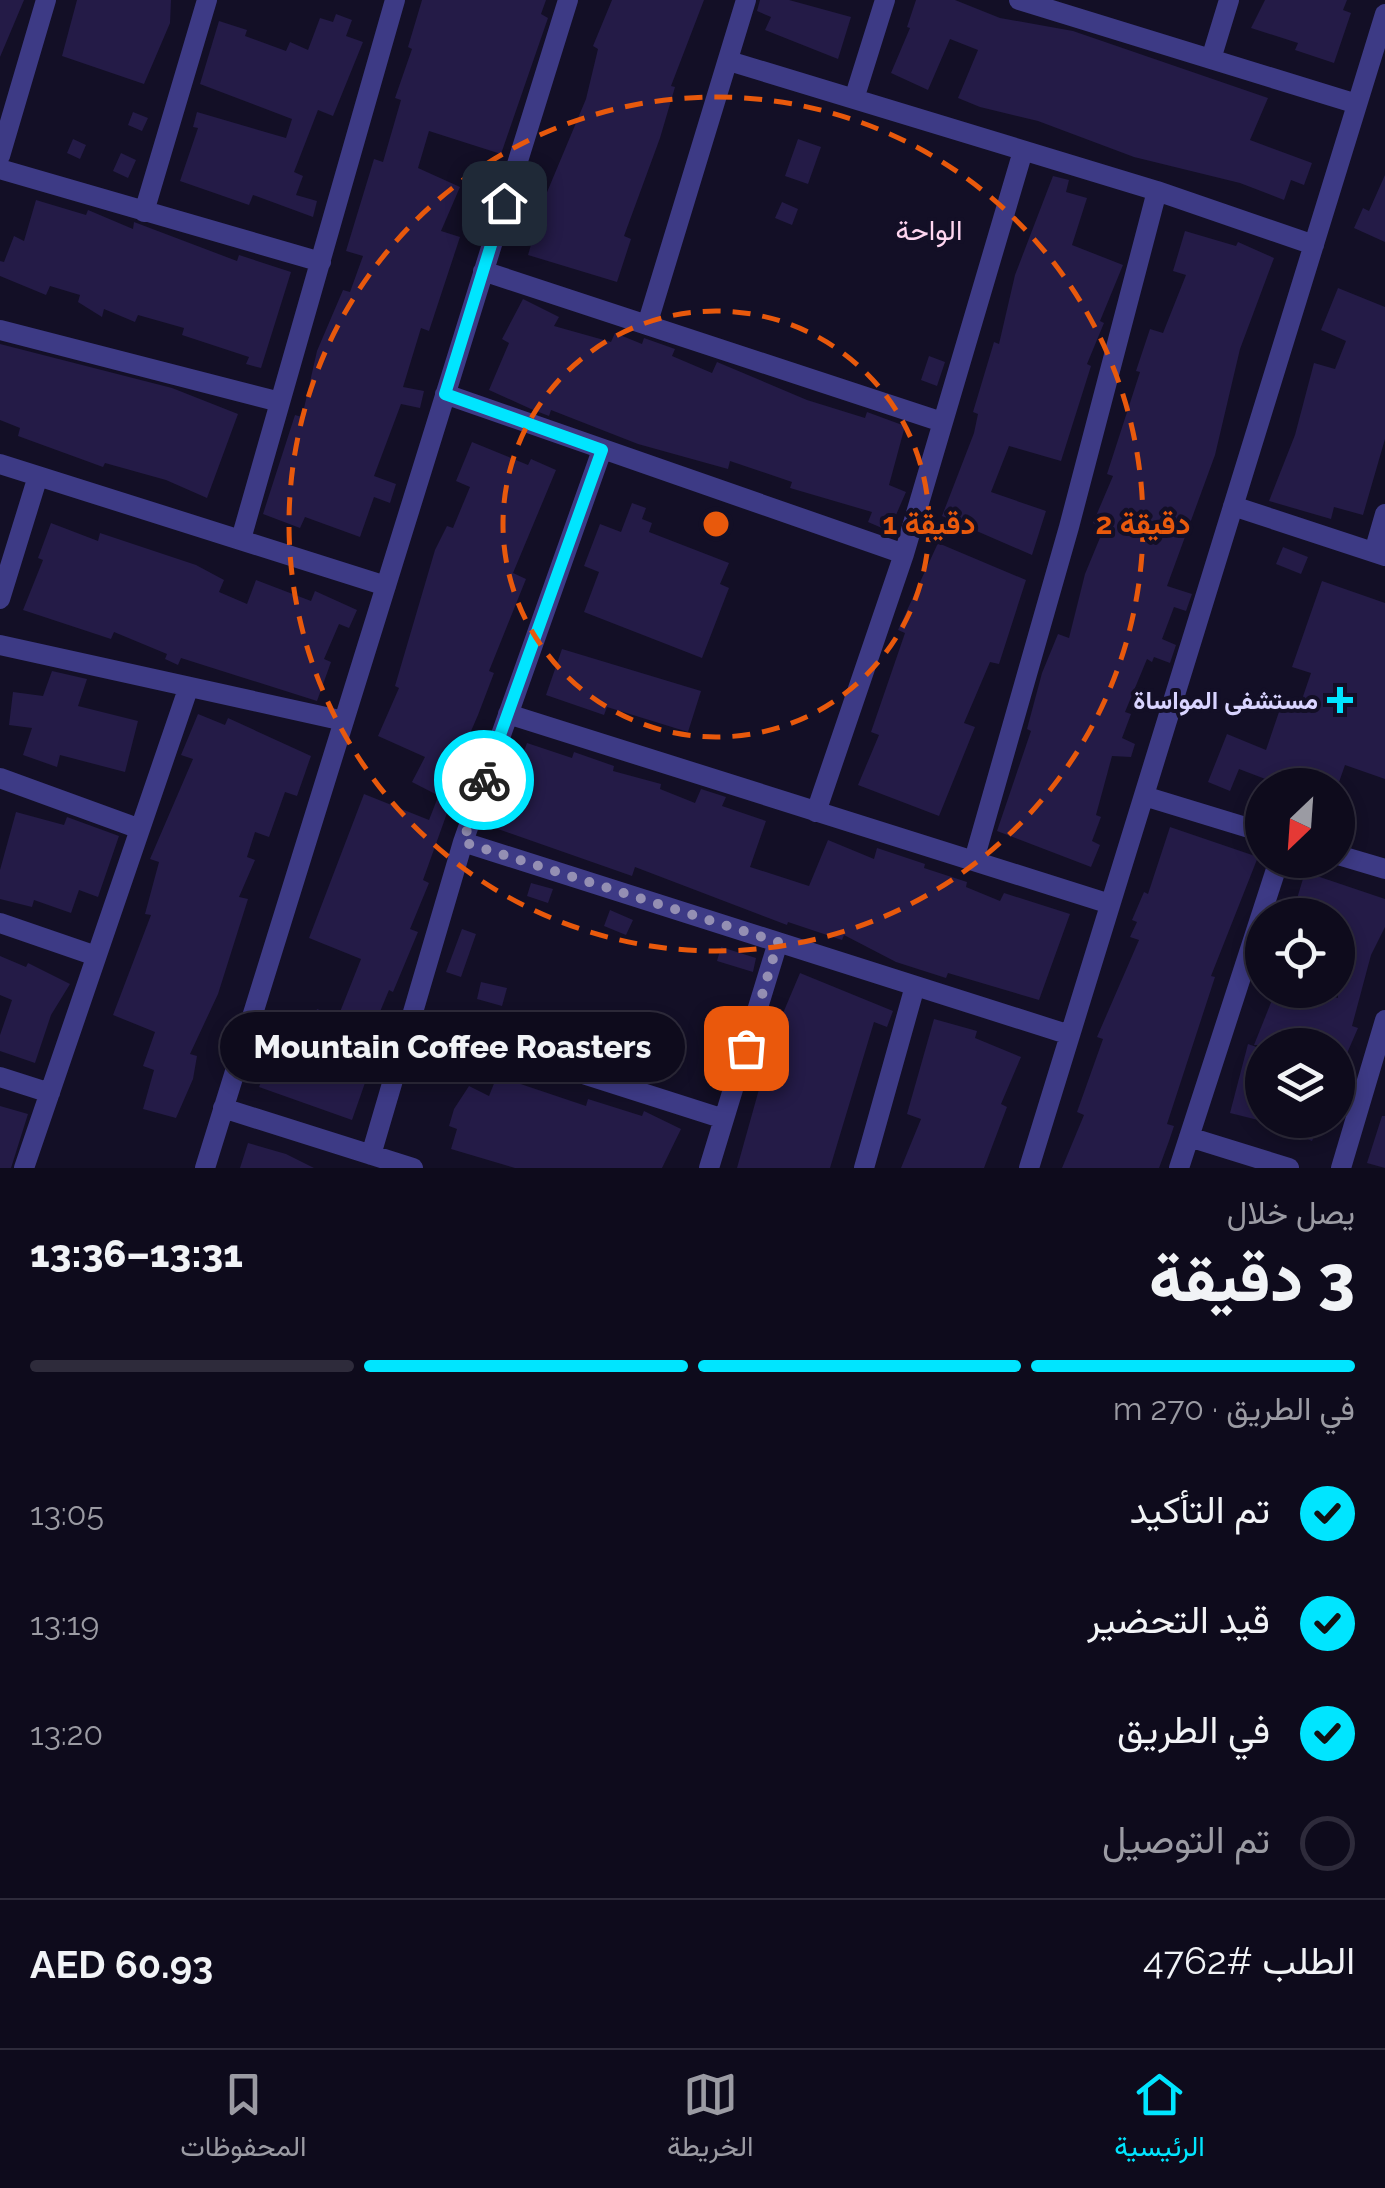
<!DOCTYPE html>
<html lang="ar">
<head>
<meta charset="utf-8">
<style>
	:root { --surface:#0e0b1c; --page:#1c1929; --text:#f1f3f6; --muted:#9b9ba3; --line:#2e2b3b; --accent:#00e5ff }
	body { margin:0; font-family:Raleway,Vazirmatn,sans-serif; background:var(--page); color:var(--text); direction:rtl; height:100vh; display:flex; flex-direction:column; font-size:38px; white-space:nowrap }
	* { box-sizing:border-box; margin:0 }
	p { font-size:32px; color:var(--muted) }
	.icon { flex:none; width:55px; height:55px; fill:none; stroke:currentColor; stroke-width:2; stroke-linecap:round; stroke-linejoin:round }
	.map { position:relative; height:1168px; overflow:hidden; direction:ltr }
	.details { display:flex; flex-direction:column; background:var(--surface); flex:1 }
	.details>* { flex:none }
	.needle { width:65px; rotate:205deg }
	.tools { position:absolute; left:1245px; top:768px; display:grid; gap:20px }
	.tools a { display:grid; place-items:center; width:110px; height:110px; border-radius:50%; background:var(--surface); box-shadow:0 5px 15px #0003,0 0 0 2px var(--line); font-size:50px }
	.pin { position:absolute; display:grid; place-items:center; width:85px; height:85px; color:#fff; margin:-42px; border-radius:20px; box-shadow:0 5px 15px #0006 }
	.courier { position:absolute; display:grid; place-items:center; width:100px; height:100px; margin:-50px; border:8px solid #00e5ff; border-radius:50%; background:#fff; color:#222; box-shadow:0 2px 12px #0007 }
	.bubble { position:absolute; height:70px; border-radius:35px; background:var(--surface); box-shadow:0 5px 15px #0003,0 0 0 2px var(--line); font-size:32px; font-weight:800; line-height:70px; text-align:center; direction:rtl }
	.summary em { font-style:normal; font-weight:800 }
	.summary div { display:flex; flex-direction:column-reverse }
	.summary { display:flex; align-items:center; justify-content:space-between; height:170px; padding:0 30px }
	h1 { font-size:65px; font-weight:800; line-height:75px }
	.bar { display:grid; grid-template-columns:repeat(4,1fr); gap:15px 10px; align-content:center; height:120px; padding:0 30px }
	.bar i { height:12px; border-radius:8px; background:var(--line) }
	.bar .selected { background:var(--accent) }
	.bar p { grid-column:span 4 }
	.line { display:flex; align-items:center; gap:25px; padding:0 30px; border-top:2px solid var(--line) }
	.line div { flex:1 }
	ol { padding:0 30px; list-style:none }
	li { display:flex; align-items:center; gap:30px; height:110px }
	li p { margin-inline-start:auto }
	li .icon { padding:10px; border-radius:50%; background:var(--accent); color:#111; stroke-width:4 }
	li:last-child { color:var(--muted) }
	li i { width:55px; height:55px; border:5px solid var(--line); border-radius:50% }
	.dock { display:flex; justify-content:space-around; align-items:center; height:140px; border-top:2px solid var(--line); background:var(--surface); font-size:28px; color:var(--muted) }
	.dock a { display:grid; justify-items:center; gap:5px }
	.dock .selected { color:var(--accent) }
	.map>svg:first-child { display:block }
	.building { fill:#241b47 }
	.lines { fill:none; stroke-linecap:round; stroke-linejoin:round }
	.minor { stroke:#3d3a85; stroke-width:20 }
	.done { stroke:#948fb3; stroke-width:10; stroke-dasharray:0 18 }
	.route { stroke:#00e5ff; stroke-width:12 }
	.ring { fill:none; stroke:#e8590c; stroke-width:5; stroke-dasharray:18 12 }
	.poi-dot { fill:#00e5ff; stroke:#130f26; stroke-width:4 }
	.labels { text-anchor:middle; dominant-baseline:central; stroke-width:8; stroke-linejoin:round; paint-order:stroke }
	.poi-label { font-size:25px; font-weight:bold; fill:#d9d4ff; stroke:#130f26; text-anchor:end }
	.neighbourhood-label { font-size:28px; fill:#ffd6f0; stroke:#130f26 }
	.centre { fill:#e8590c; stroke:#130f26; stroke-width:5 }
	.ring-label { font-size:30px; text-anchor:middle; font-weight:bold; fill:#e8590c; stroke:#130f26; stroke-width:8; stroke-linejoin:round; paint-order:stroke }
</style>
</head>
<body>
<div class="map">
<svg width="1385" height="1168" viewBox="0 0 1385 1168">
	<rect width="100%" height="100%" fill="#130f26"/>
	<path class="building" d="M0,0H24L0,57Z
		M77,0H171L170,23L144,84L62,56Z
		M422,0H546L541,14L548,18L501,154L429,131L418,168L460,187L441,231L460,237L429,331L421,328L403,387L424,391L420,408L401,404L374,476L396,484L390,503L374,497L360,537L305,517L300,528L263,514L295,415L302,417L317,351L343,290L350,292L363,256L346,251L374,159L383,162L401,100L395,98L412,49L408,47Z
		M612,0H704L671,86L675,87L660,138L624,236L631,239L617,282L528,255L545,197L586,99L598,49L593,46Z
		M760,0H789L851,17L838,59L765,30L771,17L757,11Z
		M916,0H955L1000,18L1073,31L1268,98L1250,140L1312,163L1304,185L1291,180L1284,200L1240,183L1134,157L1038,121L980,107L958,98L978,50L950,39L928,90L891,73L910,28L907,27Z
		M1265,0H1347L1343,10L1351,13L1334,63L1295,50L1298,43L1251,28Z
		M336,14L352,20L346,36L363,42L333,116L318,110L294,172L303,176L296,195L317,201L313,217L253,195L249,205L180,181L198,128L193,127L197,112L286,138L292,119L200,84L219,21L247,30L245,36L286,51L290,42L308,50L320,18L333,22Z
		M133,112L148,118L142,131L128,125Z
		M73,139L86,145L80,159L67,153Z
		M798,139L821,147L808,184L785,176Z
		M121,153L136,160L128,178L113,171Z
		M1385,175V242L1354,228L1363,208L1369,211Z
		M1053,176L1069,180L1066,192L1087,198L1072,245L1123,265L1100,321L1104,323L1087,364L1091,366L1061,461L1009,446L991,492L1046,511L1032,555L942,516L974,433L978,414L973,412L994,342L999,344L1015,275Z
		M36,200L86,215L88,210L133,229L134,222L237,261L239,255L291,272L261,368L246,364L249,357L182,335L184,328L138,315L135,322L104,309L102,317L78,302L80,295L50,286L46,295L0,276V261L4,262L14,236L24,241Z
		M782,202L798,209L792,225L775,218Z
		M1185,231L1236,246L1238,242L1274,258L1240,349L1215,455L1167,586L1192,594L1186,611L1174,607L1162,639L1176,645L1170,663L1154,657L1152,662L1147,659L1125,712L1131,714L1122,738L1135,744L1131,757L1112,756L1096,815L1101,817L1092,841L1100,845L1091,867L997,831L1031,731L1027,729L1042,673L1058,634L1069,638L1085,574L1104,528L1093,523L1113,476L1107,474L1140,372L1136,371L1150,329L1163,333L1186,275L1173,271Z
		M1338,288L1385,307V439L1363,515L1334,507L1331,519L1269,501L1295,435L1314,363L1335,369L1346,341L1321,330Z
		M523,299L559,317L554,326L611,342L615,333L642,344L644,338L675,349L672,356L712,373L717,362L807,400L865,418L867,412L905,426L889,485L906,492L889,531L868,522L872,512L790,488L792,482L730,461L728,469L638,444L551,410L549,416L531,409L489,390L509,343L502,339Z
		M0,344L172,388L238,414L207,498L166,480L105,463L103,467L18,436L20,428L0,420Z
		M929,356L945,362L937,386L921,380Z
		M472,442L528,465L531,459L556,470L513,573L526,579L489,671L494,673L478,715L452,775L460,779L449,801L412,782L425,757L378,736L399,688L395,686L435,550L447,526L453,528L470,487L456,481Z
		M632,503L646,508L642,519L652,523L649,532L729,563L720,584L729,588L702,658L584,612L599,572L584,566L600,524L621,532Z
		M51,523L98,541L100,533L196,565L224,580L219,592L247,604L256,580L311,601L315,591L357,610L349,628L339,624L324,659L331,662L317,701L181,658L178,665L165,659L167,654L114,632L111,639L23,610L43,560L38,558Z
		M938,543L1026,580L999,664L990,662L964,723L975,727L939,816L858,785L879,735L871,732L905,633L898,630Z
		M1283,547L1308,557L1301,574L1276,564Z
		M1322,581L1385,603V779L1345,765L1338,785H1266L1268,780L1239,769L1230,791L1208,782L1227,734L1266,750L1281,706L1298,711L1311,673L1292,667Z
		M562,649L701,691L688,732L607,707L604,715L546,695Z
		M52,671L87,679L78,706L138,721L125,772L60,755L57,767L23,755L32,728L9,725L13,692L43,696Z
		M198,714L225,725L228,718L311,756L297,796L285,792L269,837L255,832L247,857L255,860L239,897L248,899L218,994L190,1054L197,1056L193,1079L176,1118L143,1109L154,1070L143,1066L155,1032L113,1015L151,915L145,914L159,862L150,859L193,759L181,755Z
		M527,743L572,758L574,752L614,766L613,771L661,784L660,789L695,803L701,789L726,797L722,806L766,821L750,867L809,886L828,840L874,859L877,848L925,864L924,868L967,882L966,887L1000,901L1004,893L1070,914L1039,1000L948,973L946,978L896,962L844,935L842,940L788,922L787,925L635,867L632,876L495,828Z
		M364,794L429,820L438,797L451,802L423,880L429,883L410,929L418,932L393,992L389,990L377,1019L373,1018L359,1078L366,1080L352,1120L259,1087L274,1050L299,1060L317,1009L338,1017L361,959L309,938Z
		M16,812L64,825L67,817L119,836L98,897L79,890L71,913L34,900L32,907L0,899V870Z
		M1170,827L1258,857L1211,976L1215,977L1167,1124L1174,1126L1169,1141L1159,1168H1062L1084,1115L1077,1112L1103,1039L1097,1037L1139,940L1130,937L1137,922L1132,920L1144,892L1148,894Z
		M1305,872L1385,899V927L1371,955L1352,1026L1358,1028L1338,1074V1045H1254L1276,990H1310L1338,998V915L1293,912Z
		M531,883L553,889L548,903L527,896Z
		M610,910L633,920L626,935L604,926Z
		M462,929L476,934L461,977L446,972Z
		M721,947L756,958L753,972L717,961Z
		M0,956L26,967L28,963L70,984L51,1015L35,1063L0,1051V1035L12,1000L0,995Z
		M800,973L893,1011L887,1027L874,1022L830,1168H737L763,1075L783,1027L778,1025Z
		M481,982L507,988L502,1006L477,999Z
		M934,1019L977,1031L975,1038L1021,1057L1001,1104L1007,1107L984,1168H901L921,1119L907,1114Z
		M443,1044L469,1052L464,1065L439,1054Z
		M1248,1044L1262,1049V1121L1230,1113Z
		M497,1076L586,1106L588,1099L642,1116L644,1111L681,1129L662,1168H515L451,1149L457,1129L449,1126L454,1109L469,1086L489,1096Z
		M0,1106L28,1114L11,1168H0Z
		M1382,1116H1385V1168L1367,1163Z
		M1263,1120H1321L1312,1141Z
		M248,1143L286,1154L314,1168H240Z"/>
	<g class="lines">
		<path class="minor" d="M1019,0L1357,104
			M1211,59L1229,0
			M729,61L1157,191L1314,245
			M854,99L885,0
			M0,156L46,0
			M0,169L321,262
			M144,212L207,0
			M483,271L942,422
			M647,325L746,0
			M0,330L280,402
			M445,394L904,554
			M0,464L386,586
			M1233,506L1385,556
			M241,539L395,0
			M1374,552L1385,514
			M0,599L38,476
			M0,645L344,721
			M508,714L1110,904
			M0,778L140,829
			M1144,796L1262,832
			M816,812L904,554L1023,151
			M463,842L1070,1035
			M1338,855L1385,869
			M974,860L1069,527L1157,191
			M0,923L96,956
			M411,1019L724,1119
			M0,1077L50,1093
			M223,1108L413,1168
			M1189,1137L1289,1168
			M371,1155L463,842L602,450
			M24,1168L188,689
			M205,1168L568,0
			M709,1168L778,942
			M864,1168L915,986
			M1029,1168L1385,14
			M1179,1168L1279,860
			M1341,1168L1385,1020"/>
	</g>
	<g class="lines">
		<path class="done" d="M484,780L463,842L778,942L746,1048"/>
		<path class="route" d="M484,780L602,450L445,394L504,203"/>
	</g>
	<g class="ring">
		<circle cx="716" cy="524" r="213"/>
		<circle cx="716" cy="524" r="427"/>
	</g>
	<path class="poi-dot" d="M1335 685h10v10h10v10h-10v10h-10v-10h-10v-10h10z"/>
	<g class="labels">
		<g class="poi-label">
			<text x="1318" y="700">مستشفى المواساة</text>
		</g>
		<g class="neighbourhood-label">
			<text x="929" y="230">الواحة</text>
		</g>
	</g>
	<circle cx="716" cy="524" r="15" class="centre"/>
	<g class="ring-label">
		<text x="929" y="534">1 دقيقة</text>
		<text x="1143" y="534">2 دقيقة</text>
	</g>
</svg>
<div class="tools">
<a><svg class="needle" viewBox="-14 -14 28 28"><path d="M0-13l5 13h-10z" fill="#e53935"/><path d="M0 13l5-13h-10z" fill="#9b9ba3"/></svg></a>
<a><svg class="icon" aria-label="locate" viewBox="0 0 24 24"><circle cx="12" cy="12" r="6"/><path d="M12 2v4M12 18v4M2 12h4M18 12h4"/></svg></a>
<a><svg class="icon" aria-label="layers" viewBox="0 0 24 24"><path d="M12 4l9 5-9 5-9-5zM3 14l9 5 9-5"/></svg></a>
</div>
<div class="pin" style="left:746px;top:1048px;background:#ea580c"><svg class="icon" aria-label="bag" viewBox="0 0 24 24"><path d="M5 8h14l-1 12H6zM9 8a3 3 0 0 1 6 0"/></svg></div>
<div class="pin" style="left:504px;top:203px;background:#1f2937"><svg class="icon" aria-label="home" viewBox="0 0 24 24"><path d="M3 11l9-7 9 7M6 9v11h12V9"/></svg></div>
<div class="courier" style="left:484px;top:780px"><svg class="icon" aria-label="bike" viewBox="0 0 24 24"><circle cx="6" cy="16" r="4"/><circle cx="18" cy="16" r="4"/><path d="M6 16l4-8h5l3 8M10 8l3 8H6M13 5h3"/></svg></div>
<div class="bubble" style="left:220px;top:1012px;width:465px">Mountain Coffee Roasters</div>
</div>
<section class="details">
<div class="summary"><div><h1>3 دقيقة</h1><p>يصل خلال</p></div><em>13:31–13:36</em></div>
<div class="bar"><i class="selected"></i><i class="selected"></i><i class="selected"></i><i></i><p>في الطريق · 270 m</p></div>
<ol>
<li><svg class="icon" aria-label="check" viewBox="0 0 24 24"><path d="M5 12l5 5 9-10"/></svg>تم التأكيد<p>13:05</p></li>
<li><svg class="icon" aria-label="check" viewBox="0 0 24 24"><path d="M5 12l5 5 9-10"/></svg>قيد التحضير<p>13:19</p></li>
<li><svg class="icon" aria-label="check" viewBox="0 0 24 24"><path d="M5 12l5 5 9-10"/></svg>في الطريق<p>13:20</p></li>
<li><i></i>تم التوصيل</li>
</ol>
<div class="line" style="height:130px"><div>الطلب #4762</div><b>AED 60.93</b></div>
</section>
<nav class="dock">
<a class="selected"><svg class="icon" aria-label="home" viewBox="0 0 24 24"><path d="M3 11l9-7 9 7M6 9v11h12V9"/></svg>الرئيسية</a>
<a><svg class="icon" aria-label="map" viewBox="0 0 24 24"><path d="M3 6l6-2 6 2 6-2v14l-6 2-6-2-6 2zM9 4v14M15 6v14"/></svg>الخريطة</a>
<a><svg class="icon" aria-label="saved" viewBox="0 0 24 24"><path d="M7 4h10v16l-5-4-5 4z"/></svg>المحفوظات</a>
</nav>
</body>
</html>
